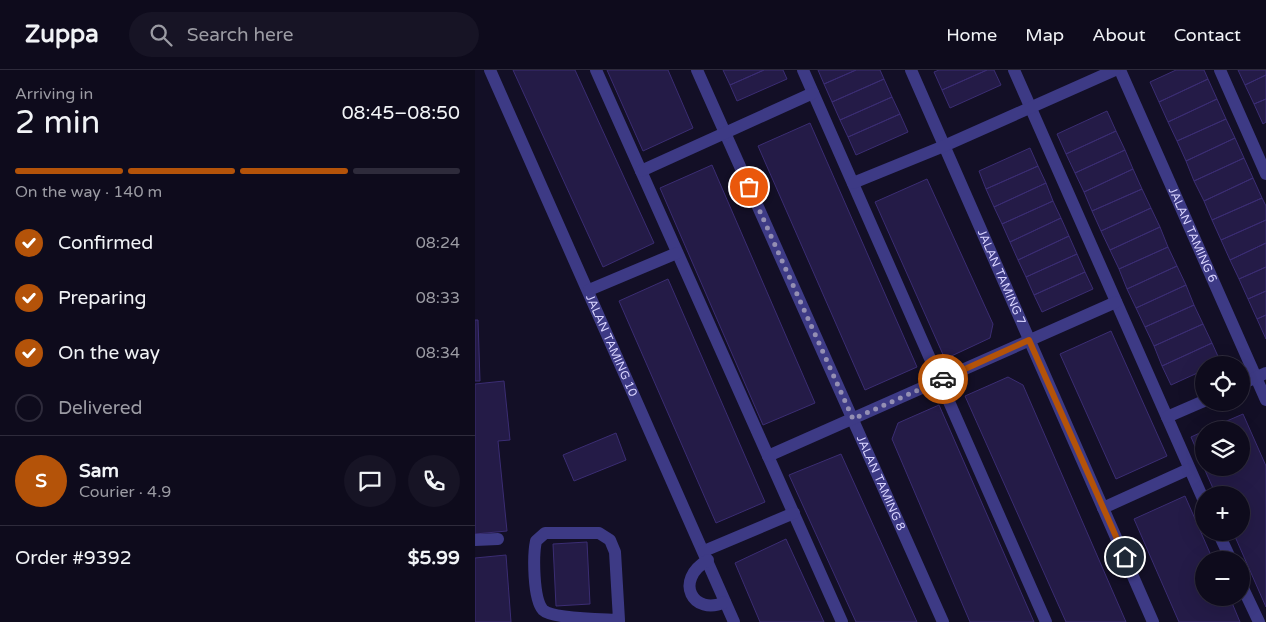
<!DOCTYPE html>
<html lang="en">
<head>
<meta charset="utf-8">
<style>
	:root { --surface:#0e0b1c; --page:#171425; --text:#f1f3f6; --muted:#9b9ba3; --line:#2e2b3b; --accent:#b45309 }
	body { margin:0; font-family:"Varela Round",sans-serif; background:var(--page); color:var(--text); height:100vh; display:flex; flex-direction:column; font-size:19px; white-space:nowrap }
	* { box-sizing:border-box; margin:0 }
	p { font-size:16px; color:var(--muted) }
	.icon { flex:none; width:28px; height:28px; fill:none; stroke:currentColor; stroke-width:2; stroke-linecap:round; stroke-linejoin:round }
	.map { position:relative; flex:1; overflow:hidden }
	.side { display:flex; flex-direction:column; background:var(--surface); width:475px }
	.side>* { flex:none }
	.tools { position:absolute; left:720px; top:286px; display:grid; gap:10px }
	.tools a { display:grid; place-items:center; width:55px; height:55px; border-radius:50%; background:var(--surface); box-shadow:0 5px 20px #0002,0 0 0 1px var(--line); font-size:25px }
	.pin { position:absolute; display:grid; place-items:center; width:42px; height:42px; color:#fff; margin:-21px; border:2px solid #fff; border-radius:50%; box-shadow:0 1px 5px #0007 }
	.courier { position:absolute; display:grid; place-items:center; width:50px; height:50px; margin:-25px; border:4px solid #b45309; border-radius:50%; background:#fff; color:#222; box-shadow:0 1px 6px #0007 }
	.headline em { font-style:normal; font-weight:600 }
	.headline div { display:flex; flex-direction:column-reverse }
	.headline { display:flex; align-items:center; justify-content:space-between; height:85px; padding:0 15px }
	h1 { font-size:32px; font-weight:600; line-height:38px }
	.bar { display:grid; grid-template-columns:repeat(4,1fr); gap:8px 5px; align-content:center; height:60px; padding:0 15px }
	.bar i { height:6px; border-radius:4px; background:var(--line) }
	.bar .current { background:var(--accent) }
	.bar p { grid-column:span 4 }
	.line { display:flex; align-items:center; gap:12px; padding:0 15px; border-top:1px solid var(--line) }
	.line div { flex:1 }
	.round { display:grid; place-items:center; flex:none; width:52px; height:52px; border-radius:26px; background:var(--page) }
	ol { padding:0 15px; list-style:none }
	li { display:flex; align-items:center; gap:15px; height:55px }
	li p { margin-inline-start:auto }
	li .icon { padding:5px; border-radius:50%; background:var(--accent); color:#fff; stroke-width:4 }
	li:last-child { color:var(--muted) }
	li i { width:28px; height:28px; border:2px solid var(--line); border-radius:50% }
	header { display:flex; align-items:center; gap:30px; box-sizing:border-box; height:70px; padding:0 25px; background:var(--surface); border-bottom:1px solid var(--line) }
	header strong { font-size:24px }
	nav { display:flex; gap:28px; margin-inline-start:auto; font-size:18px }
	.search { width:350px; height:45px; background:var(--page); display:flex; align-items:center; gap:12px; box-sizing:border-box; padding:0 18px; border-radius:28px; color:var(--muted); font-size:19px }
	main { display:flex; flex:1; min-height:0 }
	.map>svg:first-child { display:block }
	.building { fill:#241b47; stroke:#3b2d73 }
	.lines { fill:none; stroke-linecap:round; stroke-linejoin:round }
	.minor { stroke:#3d3a85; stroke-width:12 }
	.done { stroke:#948fb3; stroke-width:5; stroke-dasharray:0 9 }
	.route { stroke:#b45309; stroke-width:6 }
	.labels { text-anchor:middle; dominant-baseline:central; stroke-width:5; stroke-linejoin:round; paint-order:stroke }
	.street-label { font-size:12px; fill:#d9d4ff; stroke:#130f26 }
</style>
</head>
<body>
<header>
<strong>Zuppa</strong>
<div class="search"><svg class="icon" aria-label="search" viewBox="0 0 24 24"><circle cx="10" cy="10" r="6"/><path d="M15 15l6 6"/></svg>Search here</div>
<nav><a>Home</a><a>Map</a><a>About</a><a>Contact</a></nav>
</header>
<main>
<section class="side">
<div class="headline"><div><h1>2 min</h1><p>Arriving in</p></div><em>08:45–08:50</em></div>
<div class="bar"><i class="current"></i><i class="current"></i><i class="current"></i><i></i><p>On the way · 140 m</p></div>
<ol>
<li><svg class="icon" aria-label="check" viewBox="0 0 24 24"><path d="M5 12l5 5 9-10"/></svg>Confirmed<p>08:24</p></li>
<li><svg class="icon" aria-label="check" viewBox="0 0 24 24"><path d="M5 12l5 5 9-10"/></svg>Preparing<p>08:33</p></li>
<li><svg class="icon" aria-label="check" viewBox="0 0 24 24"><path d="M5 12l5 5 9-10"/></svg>On the way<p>08:34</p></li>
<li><i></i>Delivered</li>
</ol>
<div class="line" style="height:90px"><b class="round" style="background:var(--accent);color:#fff">S</b><div><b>Sam</b><p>Courier · 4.9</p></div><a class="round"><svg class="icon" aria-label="chat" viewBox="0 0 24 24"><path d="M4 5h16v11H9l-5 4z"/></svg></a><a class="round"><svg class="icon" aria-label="phone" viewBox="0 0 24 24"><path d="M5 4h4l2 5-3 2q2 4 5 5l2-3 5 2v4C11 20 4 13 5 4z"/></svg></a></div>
<div class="line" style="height:65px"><div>Order #9392</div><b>$5.99</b></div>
</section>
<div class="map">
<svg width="791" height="552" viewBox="0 0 791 552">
	<rect width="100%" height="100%" fill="#130f26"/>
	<path class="building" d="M38,0H100L179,173L128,197Z
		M132,0H193L218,58L168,81Z
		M248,0H289L255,15Z
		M289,0H308L312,9L262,31L255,15Z
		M343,0H381L349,14Z
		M381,0H405L409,9L357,32L349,14Z
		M464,0H512L467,20L459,2Z
		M512,0H519L526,15L475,38L467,20Z
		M701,0H729L733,9L684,32L675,12Z
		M763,0H791V5L770,15Z
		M791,5V29L779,34L770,15Z
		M409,9L417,27L365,50L357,32Z
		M733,9L742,29L693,52L684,32Z
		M417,27L425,44L373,67L365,50Z
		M742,29L751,49L702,71L693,52Z
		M791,29V52L788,54L779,34Z
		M632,41L641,61L591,84L582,64Z
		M425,44L433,62L381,85L373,67Z
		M751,49L760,68L711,91L702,71Z
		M335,53L442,297L390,320L283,76Z
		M641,61L650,80L600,103L591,84Z
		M760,68L769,88L719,111L711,91Z
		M555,78L563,96L511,119L504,101Z
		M650,80L658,99L609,122L600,103Z
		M769,88L778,108L729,131L719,111Z
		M237,95L340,333L288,355L185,118Z
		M563,96L571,113L519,137L511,119Z
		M658,99L667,119L617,141L609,122Z
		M778,108L787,128L737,150L729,131Z
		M452,109L518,254L515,268L470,289L400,132Z
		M571,113L578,131L527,154L519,137Z
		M667,119L676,138L626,161L617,141Z
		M787,128L791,136V150L746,170L737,150Z
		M578,131L586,148L535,172L527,154Z
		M676,138L685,157L635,180L626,161Z
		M586,148L594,166L543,190L535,172Z
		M791,150V173L755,190L746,170Z
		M685,157L693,177L644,199L635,180Z
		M594,166L602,184L551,207L543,190Z
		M791,173V197L764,209L755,190Z
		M693,177L702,196L652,219L644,199Z
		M602,184L610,202L559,225L551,207Z
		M702,196L711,215L661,238L652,219Z
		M791,197V221L773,229L764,209Z
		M610,202L618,219L567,242L559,225Z
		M193,209L290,432L241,453L144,231Z
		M711,215L719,235L670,257L661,238Z
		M791,221V245L782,249L773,229Z
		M719,235L728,254L679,276L670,257Z
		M791,245V269L782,249Z
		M0,250H3L5,311H0Z
		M728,254L737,273L687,296L679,276Z
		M636,261L692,386L641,409L585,284Z
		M737,273L746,293L740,295H729V300L696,315L687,296Z
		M533,307L548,315L651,552H591L490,326Z
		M29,311L35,370L23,371L32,461L0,464V314Z
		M464,335L559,552H495L417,369L423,353Z
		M768,344L791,396V537L758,462H766V425H741L729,398H766V360H731Z
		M729,361V397L716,367Z
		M141,363L151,390L99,411L88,385Z
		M366,384L442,552H381L314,405Z
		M710,426L738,490H729V528H755L765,552H704L659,449Z
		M311,469L349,552H285L260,493Z
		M112,472L115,534L81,536L78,474Z
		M31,485L36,552H0V488Z"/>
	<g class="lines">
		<g class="minor">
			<path id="s1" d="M15,0L259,552"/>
			<path d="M121,0L367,552"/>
			<path id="s2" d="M222,0L468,552"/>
			<path d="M328,0L571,552"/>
			<path id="s3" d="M436,0L678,552"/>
			<path d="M539,0L729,431"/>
			<path id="s4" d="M645,0L791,330"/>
			<path d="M745,0L791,104"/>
			<path d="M166,101L338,23"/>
			<path d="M378,113L469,76L640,0"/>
			<path d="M114,220L202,183"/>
			<path d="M766,314L791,303"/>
			<path d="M692,347L729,331"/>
			<path d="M293,386L641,232"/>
			<path d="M628,438L714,399"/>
			<path d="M743,462L756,490"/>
			<path d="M0,470L23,469"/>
			<path d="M229,481L319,443"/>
			<path d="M233,490C198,510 218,547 250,532"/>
			<path d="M766,514L784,552"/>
			<path d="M144,552V550L140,482L135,470L124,463H70L61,471C58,485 58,529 68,540C77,549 130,549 144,550"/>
		</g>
	</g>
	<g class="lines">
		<path class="done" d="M274,117L378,349L468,309"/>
		<path class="route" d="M468,309L554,270L650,487"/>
	</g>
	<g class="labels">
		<g class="street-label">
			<text stroke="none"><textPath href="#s4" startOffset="180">JALAN TAMING 6</textPath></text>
			<text stroke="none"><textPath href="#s3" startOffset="226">JALAN TAMING 7</textPath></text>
			<text stroke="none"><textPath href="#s1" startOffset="301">JALAN TAMING 10</textPath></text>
			<text stroke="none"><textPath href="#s2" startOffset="452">JALAN TAMING 8</textPath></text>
		</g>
	</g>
</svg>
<div class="tools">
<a><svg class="icon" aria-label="locate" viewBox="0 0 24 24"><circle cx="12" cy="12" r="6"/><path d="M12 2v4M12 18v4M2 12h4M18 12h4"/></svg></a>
<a><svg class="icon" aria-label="layers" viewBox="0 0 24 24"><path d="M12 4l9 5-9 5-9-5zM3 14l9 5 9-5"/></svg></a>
<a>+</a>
<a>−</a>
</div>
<div class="pin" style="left:274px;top:117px;background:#ea580c"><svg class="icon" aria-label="bag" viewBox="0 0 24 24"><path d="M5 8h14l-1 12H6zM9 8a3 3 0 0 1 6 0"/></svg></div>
<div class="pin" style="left:650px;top:487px;background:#1f2937"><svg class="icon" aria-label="home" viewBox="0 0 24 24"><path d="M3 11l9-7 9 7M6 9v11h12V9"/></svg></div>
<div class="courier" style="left:468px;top:309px"><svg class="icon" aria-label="car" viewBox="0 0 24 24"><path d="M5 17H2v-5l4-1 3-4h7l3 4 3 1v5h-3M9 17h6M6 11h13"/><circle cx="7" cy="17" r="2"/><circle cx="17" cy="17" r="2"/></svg></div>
</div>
</main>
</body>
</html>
